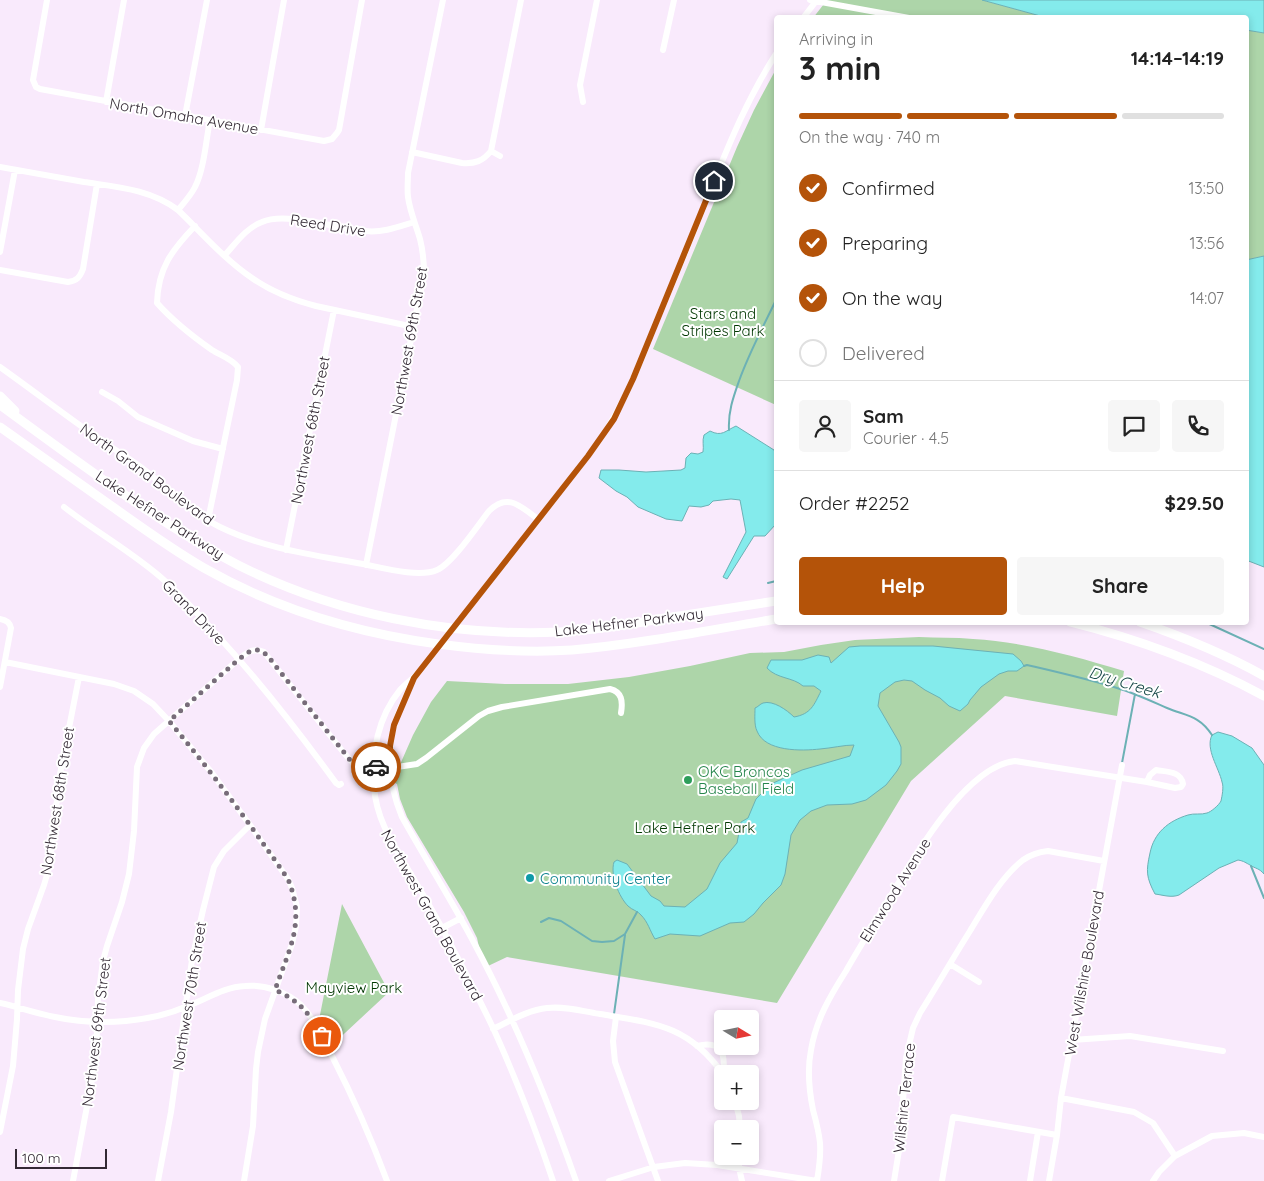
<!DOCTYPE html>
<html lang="en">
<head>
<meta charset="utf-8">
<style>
	:root { --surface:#fff; --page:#f6f6f6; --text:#222; --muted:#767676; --line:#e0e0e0; --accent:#b45309 }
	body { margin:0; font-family:Quicksand,sans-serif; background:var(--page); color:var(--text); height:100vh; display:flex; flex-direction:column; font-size:19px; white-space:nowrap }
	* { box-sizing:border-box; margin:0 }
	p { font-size:16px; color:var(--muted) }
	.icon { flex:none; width:28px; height:28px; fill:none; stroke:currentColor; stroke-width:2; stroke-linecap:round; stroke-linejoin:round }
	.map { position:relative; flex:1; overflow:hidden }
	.panel { position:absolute; left:774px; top:15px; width:475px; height:610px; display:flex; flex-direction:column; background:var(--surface); border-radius:5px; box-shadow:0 2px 8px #0003 }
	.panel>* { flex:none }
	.needle { width:32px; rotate:100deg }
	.controls { position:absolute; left:714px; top:1010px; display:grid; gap:10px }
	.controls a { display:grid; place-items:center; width:45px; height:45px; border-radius:5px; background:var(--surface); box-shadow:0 2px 8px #0003; font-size:25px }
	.scale { position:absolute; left:15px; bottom:12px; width:92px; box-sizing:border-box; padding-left:5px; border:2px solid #332934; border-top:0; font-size:14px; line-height:18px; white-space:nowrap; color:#332934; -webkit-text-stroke:4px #fff; paint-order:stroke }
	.pin { position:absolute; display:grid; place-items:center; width:42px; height:42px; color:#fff; margin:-21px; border:2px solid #fff; border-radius:50%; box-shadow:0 1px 5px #0007 }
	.courier { position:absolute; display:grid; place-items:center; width:50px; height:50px; margin:-25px; border:4px solid #b45309; border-radius:50%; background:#fff; color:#222; box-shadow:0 1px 6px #0007 }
	.summary em { font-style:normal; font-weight:700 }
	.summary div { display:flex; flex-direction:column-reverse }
	.summary { display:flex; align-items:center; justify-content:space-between; height:85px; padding:0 25px }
	h1 { font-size:32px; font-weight:700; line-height:38px }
	.bar { display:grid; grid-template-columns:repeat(4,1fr); gap:8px 5px; align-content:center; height:60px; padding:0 25px }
	.bar i { height:6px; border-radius:4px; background:var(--line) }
	.bar .active { background:var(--accent) }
	.bar p { grid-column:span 4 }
	.line { display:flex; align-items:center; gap:12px; padding:0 25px; border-top:1px solid var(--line) }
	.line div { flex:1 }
	.round { display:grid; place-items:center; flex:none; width:52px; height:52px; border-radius:5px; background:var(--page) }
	ol { padding:0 25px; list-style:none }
	li { display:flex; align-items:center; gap:15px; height:55px }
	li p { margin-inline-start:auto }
	li .icon { padding:5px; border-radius:50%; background:var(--accent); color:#fff; stroke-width:4 }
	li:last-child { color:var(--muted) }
	li i { width:28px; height:28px; border:2px solid var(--line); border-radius:50% }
	.primary-button { display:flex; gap:10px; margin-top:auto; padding:10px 25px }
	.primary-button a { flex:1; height:58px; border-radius:5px; background:var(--accent); color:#fff; font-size:20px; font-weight:700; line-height:58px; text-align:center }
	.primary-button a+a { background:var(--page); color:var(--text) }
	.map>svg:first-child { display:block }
	.green { fill:#add5a9 }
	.water { fill:#84ebec; stroke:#6cb1b5 }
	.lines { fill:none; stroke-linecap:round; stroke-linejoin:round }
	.stream { stroke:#6cb1b5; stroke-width:2 }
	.minor { stroke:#fff; stroke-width:6 }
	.highway { stroke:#fff; stroke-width:9 }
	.done { stroke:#786d7a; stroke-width:5; stroke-dasharray:0 9 }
	.route { stroke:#b45309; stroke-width:6 }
	.leisure-dot { fill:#2e9e5b; stroke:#fff; stroke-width:2 }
	.culture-dot { fill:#0f9aa8; stroke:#fff; stroke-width:2 }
	.labels { text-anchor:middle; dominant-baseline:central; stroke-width:4; stroke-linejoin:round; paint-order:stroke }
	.street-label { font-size:15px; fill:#332934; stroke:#fff }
	.park-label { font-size:15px; fill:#003700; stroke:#fff }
	.leisure-label { font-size:15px; fill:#27864d; stroke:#fff; text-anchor:start }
	.culture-label { font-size:15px; fill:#0d838f; stroke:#fff; text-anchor:start }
	.water-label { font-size:16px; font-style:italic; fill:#194949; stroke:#fff }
</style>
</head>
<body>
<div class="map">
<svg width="1264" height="1181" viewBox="0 0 1264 1181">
	<rect width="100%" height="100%" fill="#f9eafc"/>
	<path class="green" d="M827,0H982L1044,17L813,18Z
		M1246,30L1264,33V256L1246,260Z
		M776,69V405L653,349L737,147L754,110Z
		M919,637C937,638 955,637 973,639C1024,642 1075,656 1124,671L1117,716L1005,696L911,781L777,1003L507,957L488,966L479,947L477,938L464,912L407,817L400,799L397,784L395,783V776L413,735L431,702L447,681L505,684H568L629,677L690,666L750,653L784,652L821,645L855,640Z
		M342,904L389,992L331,1046L319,1020Z"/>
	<path class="water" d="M982,0H1264V33L1246,30V18L1044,17Z
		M1264,256V567L1246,560V260Z
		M736,426L774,450L776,453V524L765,536H754L727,579L723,577L746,532L740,500L731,499L713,501L709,505L701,507L689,506L682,521L666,519L638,507L627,497L616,491L599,478L601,470H619L646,472L681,470L685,468L686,458L691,453L698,454L703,452C704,446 702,441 704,435L710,431C722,437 725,431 736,426Z
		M860,646H933L1013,654L1021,661L1024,666L1017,671H1008L999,674L981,687L970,700L968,704L960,711L949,706L940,698L925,690L912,681L904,680L895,682L880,693L878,706L899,742L901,747V764L897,771L886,785L866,800L852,804L827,805L811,811L800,820L791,835L785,874L781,885L763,903L754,914L744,922L730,923L700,936L670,934L655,939C650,931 648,922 641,915C638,911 632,910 628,906C619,897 610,875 614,862L617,860L627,864L651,896L660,901L664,906L685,907L707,889L720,863L737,843L741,822L748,818L756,799L771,784L802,770L850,756L854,745C844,745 832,748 820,749C802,751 765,752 757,731C754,725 755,715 755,708C758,707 760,704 763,703C773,700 787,710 794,717C811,714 814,705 821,691L814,686H803C793,677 777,679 767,668L771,660H802L818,655L829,657L831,663L849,647Z
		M1218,732L1232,736L1252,748L1264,765V874C1259,868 1256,869 1250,865C1246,863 1244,861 1238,860L1219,868L1179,895C1171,898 1163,895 1155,894C1146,877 1146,871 1150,853C1154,833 1168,821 1188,815C1194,813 1201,815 1207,813C1211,812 1219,805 1221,801C1222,796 1224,787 1222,782C1219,768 1205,749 1212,735Z"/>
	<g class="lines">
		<path class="stream" d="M729,430C728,412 733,398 739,381C749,353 763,327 776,300
			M768,583L776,581
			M1205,622L1264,649
			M1024,666L1027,665C1057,672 1088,679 1117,688C1134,693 1151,701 1167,708C1186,716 1199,715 1212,735
			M1122,763L1135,694
			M1251,866L1264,898
			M541,922L549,918L561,921L592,941L602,942L614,941L625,934L637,912
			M614,1014L625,935"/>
		<path class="minor" d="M47,0L33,80L36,87L40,89L324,141L332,139L337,133L339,130L362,0
			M810,0L909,18
			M803,18L817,0
			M663,50L674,0
			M106,102L124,0
			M583,102L580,85L597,0
			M185,116L207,0
			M261,130L284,0
			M412,152L462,163C475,164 483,161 491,151
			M500,156L491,151L521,0
			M0,167C28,172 56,177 84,182C117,187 150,189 178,210C202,233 225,260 252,278C272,292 293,300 316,306L414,327
			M178,210C184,203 191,195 195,187C204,170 206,140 210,120
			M195,226C172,250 158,268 157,303C173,321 192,336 212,350C220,355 232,359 238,367L237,380L208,520
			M0,252L15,170
			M225,255C236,243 246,228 262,222C286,211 337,229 365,231C382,233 398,227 414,222
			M0,270L68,282C77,281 80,277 83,269L97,184
			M0,367C35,392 69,418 105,443C117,451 130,459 142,468C168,488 190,512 220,527C265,549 315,555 363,564C383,568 419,578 437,570C452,564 478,525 489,511C508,492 521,507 538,519
			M102,392L118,401L138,417L193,441L223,449
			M64,507C97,533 134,553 165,581C183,597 199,615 215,633C259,680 298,731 336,783L339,785L341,784
			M286,550L334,310
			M366,565L424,274C424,262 423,251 420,239C416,225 410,212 408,197C407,189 408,181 408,173L443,0
			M0,619C6,620 10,622 11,628L0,687
			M5,662L114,684L134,691L153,704L169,721L212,773L250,825L288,879L292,888L297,907L296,926L292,944L265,1019L258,1052L256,1069L253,1126L244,1181
			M414,679C407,694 399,709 394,726C386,756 390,788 402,817C425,858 450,898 472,939C514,1017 547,1098 576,1181
			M442,928L461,918
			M950,964L979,982
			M0,1003C18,1007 36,1013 55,1017C78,1022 103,1023 126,1021C146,1019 167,1015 185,1007C205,1000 223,987 245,986C264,984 287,992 301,1005C315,1019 323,1039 332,1056C353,1097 371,1138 387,1181
			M616,1017L613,1041L615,1062L658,1181
			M493,1029C510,1021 528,1010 547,1008C564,1006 583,1011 600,1014C654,1023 688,1025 723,1074
			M1072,1040L1130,1036L1223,1051
			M697,1046C721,1040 726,1053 723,1074
			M1061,1098L1134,1112L1153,1123L1175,1156
			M735,1101L739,1116L740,1129
			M0,1132L13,1066L17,1019L18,990L23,949L28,929L44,885L49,868L60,774L79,677
			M739,1156V1168L742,1181
			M73,1181L96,1058L98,999L103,961L107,946L122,902L129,874L134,831L137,767L144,748L154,734L239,659C247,653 253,647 264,652L344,753L353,763L361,766L373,767H397L417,764L426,758L479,716L488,711L502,707L610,689C622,692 623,701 621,713
			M158,1181L171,1112L192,960L203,910L214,867L224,851L250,825
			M553,1181C536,1130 516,1079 494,1030C478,996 461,964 444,932C432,909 419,888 406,866C391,841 376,817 374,787C371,753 378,717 400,690C405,684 413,679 419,672L588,456C620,415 636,373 655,325C674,280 692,236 710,191C729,144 748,97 776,54
			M609,1181L654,1167L685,1163L717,1165L817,1181
			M817,1181C819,1169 821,1156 820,1143C819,1132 816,1121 813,1110C809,1090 807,1070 811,1050C816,1020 830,996 846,971C855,955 865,939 875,922C902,878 961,766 1015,761L1147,782L1150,775L1156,770C1167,772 1181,771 1183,784L1181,787L1175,788L1147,782
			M894,1181L900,1144L906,1058L913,1028L920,1013C937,986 953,958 970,931C984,908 1001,877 1023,860C1030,855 1039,852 1048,851L1104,861
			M942,1181L953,1117L1057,1135
			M1030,1181L1038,1132
			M1049,1181L1057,1135L1061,1098L1122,765
			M1153,1181L1159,1172L1175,1156L1212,1136L1244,1133L1264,1137"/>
		<path class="highway" d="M0,396L15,411
			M0,405C34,430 68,455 102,479C146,510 190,540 238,565C336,614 449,637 560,632C593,630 627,625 660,619C699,613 737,607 776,601
			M0,427C37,453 73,479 110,505C141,527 171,549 204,568C276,609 356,633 438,644C483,650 528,653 572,650C641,644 709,630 776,619
			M1070,622C1138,639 1203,663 1264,696
			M1140,622C1183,637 1225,654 1264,676"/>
	</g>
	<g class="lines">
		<path class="done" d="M322,1036C309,1013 300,1001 275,990C289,949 306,923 288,879C250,824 212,772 169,721L239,659L249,652L253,650H260L267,655L350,760C357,766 366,767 376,767"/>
		<path class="route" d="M376,767H390V746L394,725L414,678L588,456L614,419L633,379L714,181"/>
	</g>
	<circle class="leisure-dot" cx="688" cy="780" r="5"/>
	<circle class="culture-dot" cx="530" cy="878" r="5"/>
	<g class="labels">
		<g class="street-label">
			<text transform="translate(184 116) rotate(10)">North Omaha Avenue</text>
			<text transform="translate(328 225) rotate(9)">Reed Drive</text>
			<text transform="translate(409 341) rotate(-80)">Northwest 69th Street</text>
			<text transform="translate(310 430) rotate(-79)">Northwest 68th Street</text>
			<text transform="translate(147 474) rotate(36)">North Grand Boulevard</text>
			<text transform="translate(160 515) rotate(33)">Lake Hefner Parkway</text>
			<text transform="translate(194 612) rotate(46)">Grand Drive</text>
			<text transform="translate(629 622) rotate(-7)">Lake Hefner Parkway</text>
			<text transform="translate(57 801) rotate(-81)">Northwest 68th Street</text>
			<text transform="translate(895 890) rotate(-58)">Elmwood Avenue</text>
			<text transform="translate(432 915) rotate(61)">Northwest Grand Boulevard</text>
			<text transform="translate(1084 973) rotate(-80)">West Wilshire Boulevard</text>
			<text transform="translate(189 996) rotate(-81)">Northwest 70th Street</text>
			<text transform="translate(96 1032) rotate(-83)">Northwest 69th Street</text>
			<text transform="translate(904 1098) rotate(-84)">Wilshire Terrace</text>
		</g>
		<g class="park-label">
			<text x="723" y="313">Stars and<tspan x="723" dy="17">Stripes Park</tspan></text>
			<text x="695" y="827">Lake Hefner Park</text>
			<text x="354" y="987">Mayview Park</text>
		</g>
		<g class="leisure-label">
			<text x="698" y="771">OKC Broncos<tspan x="698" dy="17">Baseball Field</tspan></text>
		</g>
		<g class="culture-label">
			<text x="540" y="878">Community Center</text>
		</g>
		<g class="water-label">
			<text transform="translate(1125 682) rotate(17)">Dry Creek</text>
		</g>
	</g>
</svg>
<div class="controls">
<a><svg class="needle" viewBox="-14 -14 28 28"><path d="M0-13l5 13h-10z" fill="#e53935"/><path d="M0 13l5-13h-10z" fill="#767676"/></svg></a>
<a>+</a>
<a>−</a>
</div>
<div class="scale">100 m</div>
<div class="pin" style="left:322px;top:1036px;background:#ea580c"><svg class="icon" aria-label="bag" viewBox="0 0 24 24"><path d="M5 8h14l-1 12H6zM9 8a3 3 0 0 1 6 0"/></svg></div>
<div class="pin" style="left:714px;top:181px;background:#1f2937"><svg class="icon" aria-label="home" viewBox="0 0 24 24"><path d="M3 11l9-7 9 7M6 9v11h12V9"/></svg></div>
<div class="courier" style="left:376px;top:767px"><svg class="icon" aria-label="car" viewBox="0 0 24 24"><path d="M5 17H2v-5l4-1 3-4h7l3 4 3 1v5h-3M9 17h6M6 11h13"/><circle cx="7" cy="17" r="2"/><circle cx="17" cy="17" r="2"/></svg></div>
<section class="panel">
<div class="summary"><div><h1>3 min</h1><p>Arriving in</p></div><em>14:14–14:19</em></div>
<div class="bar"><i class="active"></i><i class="active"></i><i class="active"></i><i></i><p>On the way · 740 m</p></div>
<ol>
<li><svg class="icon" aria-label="check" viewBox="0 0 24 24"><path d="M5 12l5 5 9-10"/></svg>Confirmed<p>13:50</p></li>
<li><svg class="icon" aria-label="check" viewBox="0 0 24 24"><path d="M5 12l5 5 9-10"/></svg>Preparing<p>13:56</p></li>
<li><svg class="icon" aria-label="check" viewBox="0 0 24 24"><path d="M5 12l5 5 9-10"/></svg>On the way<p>14:07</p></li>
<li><i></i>Delivered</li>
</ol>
<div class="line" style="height:90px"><a class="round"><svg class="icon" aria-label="person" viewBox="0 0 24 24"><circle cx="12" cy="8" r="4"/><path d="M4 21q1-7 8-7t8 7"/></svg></a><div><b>Sam</b><p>Courier · 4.5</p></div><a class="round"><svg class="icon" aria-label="chat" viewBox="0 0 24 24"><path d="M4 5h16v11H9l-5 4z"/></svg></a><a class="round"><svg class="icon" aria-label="phone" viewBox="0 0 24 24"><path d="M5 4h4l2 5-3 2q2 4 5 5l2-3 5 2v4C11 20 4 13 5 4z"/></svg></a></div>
<div class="line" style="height:65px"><div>Order #2252</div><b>$29.50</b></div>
<div class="primary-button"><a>Help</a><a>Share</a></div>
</section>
</div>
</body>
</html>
